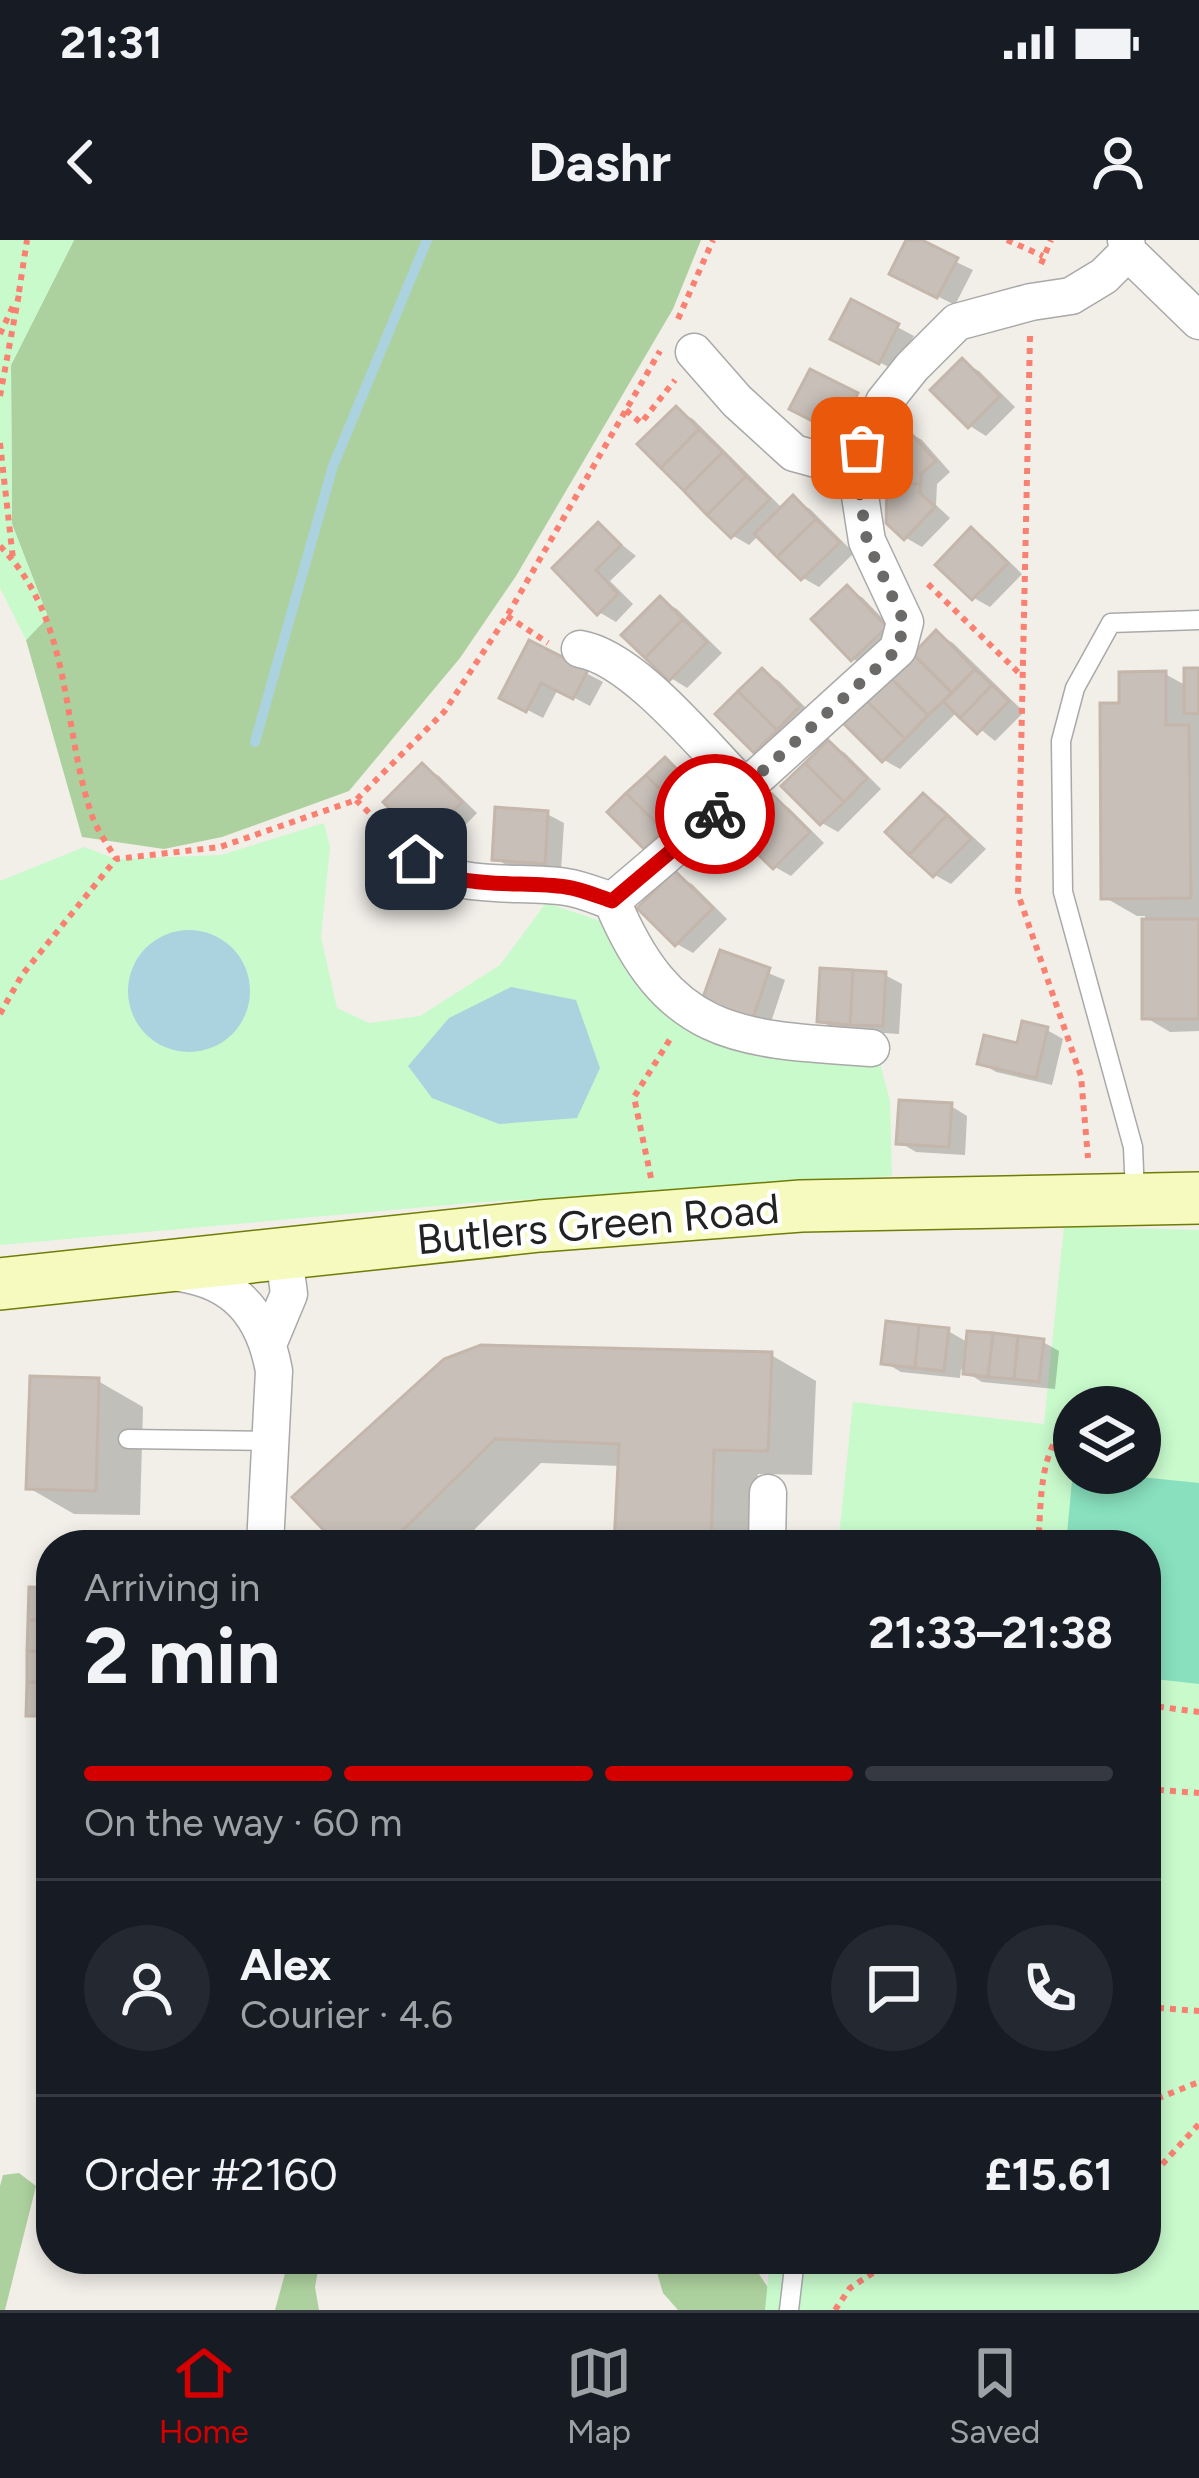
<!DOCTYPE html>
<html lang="en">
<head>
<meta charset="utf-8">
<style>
	:root { --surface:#171b24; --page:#242831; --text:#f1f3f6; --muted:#9ea1a6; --line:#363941; --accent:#d40000 }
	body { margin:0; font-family:Figtree,sans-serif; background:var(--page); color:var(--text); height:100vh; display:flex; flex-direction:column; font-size:45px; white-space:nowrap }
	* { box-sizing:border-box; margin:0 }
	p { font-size:39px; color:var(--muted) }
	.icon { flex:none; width:66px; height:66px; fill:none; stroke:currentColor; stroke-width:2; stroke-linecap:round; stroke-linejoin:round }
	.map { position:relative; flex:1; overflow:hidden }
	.panel { position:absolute; left:36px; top:1290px; width:1125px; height:744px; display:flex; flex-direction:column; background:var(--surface); border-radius:48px; box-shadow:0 6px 18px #0003 }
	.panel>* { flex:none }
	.buttons { position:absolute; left:1053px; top:1146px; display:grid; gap:24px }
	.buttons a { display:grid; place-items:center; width:108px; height:108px; border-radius:50%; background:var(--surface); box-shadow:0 6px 18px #0003; font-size:60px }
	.pin { position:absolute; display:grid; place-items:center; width:102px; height:102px; color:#fff; margin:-51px; border-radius:24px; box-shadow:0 6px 18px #0006 }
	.courier { position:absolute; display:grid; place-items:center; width:120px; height:120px; margin:-60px; border:9px solid #d40000; border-radius:50%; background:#fff; color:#222; box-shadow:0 3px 15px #0007 }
	.head em { font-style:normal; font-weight:700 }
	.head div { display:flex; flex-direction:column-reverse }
	.head { display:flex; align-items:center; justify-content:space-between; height:204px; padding:0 48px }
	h1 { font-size:78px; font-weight:700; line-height:90px }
	.bar { display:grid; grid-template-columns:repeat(4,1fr); gap:18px 12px; align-content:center; height:144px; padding:0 48px }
	.bar i { height:15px; border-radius:9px; background:var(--line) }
	.bar .selected { background:var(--accent) }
	.bar p { grid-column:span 4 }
	.line { display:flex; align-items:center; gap:30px; padding:0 48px; border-top:3px solid var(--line) }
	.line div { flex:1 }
	.round { display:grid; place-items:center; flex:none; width:126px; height:126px; border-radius:63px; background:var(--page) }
	.status { display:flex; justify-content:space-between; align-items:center; height:84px; padding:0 60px; background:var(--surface); direction:ltr }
	.status svg { height:33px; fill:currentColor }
	header { display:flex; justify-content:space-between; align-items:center; height:156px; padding:0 48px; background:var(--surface); font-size:54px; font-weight:700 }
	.menu { display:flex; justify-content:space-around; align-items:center; height:168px; border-top:3px solid var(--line); background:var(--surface); font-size:33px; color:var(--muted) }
	.menu a { display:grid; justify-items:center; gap:6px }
	.menu .selected { color:var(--accent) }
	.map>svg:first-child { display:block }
	.forest { fill:#add19e }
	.park { fill:#c8facc; fill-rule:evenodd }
	.pitch { fill:#88e0be }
	.water { fill:#aad3df }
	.shadow { fill:#0003 }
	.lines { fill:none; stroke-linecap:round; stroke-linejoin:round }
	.stream { stroke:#aad3df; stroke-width:10 }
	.building { fill:#c7bfb8; stroke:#c4b6ab; stroke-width:3 }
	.service-casing { stroke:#a9a9a9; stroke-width:21 }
	.minor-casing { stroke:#a9a9a9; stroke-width:39 }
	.secondary-casing { stroke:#707d05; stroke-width:54 }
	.path { stroke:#fa8072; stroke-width:6; stroke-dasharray:6 6; stroke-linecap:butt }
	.service { stroke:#fff; stroke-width:18 }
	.minor { stroke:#fff; stroke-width:36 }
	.secondary { stroke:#f7fabf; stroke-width:51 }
	.done { stroke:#6b6a68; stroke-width:12; stroke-dasharray:0 21.6 }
	.route { stroke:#d40000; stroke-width:15 }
	.labels { text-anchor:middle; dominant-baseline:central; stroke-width:9; stroke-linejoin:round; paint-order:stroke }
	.street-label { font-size:42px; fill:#222; stroke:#fff }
</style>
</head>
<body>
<div class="status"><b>21:31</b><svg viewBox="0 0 49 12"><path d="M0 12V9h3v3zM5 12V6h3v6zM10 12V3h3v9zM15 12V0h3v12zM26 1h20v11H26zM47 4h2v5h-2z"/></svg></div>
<header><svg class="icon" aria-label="back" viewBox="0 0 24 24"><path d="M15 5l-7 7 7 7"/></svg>Dashr<svg class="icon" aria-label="person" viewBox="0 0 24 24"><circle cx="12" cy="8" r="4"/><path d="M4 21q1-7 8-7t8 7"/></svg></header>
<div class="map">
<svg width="1199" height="2070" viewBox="0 0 1199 2070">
	<rect width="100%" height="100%" fill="#f2efe9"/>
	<path class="forest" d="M74,0H701L673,69L516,336L460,418L349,551L222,597L164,609L82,597L26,400L48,377L12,284L11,125Z
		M19,1933L36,1946L5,2070H0V1946L3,1935Z
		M289,2019H320L315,2047L319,2070H275Z
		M653,2019L727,2023L759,2034L783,2070H678L663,2053Z"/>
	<path class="park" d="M0,0H74L11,125L12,284L48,377L26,400L0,348Z
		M324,583L330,607L321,697L337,768L369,783L420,776L500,725L546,663L607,683L706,795L786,820L880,823L890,861L892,936L471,963L0,1005V641L84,607L116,619L221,615Z
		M1064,986L1199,990V2070H765L770,2019H1146V1305H838L853,1162L1044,1184ZM1074,1167H1140V1233H1074Z"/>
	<path class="pitch" d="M1073,1230L1199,1243V1444L1146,1438V1305H1066Z"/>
	<path class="water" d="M128 751a61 61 0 1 1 122 0a61 61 0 1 1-122 0Z
		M511,747L576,760L600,828L577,878L499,884L432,858L408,826L449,778Z"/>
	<path class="shadow" d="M910,0L973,30L955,65L909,42Z
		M852,63L914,96L896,131L834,98Z
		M962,122L979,131L1015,167L986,196L970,186L934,150Z
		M812,133L873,165L855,200L810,177Z
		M676,170L693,179L783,269L793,259L810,269L854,313L819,347L803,338L759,295L749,305L732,295Z
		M906,191L922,200L950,232L937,244L936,265L950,278L922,307L906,298Z
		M599,286L636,316L610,341L633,364L616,382L599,372L556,328Z
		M971,291L988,301L1022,334L990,367L974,358Z
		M847,349L863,358L901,398L870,428L853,419Z
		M660,360L677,369L722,413L687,448L671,438Z
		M937,394L953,403L1024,472L995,501L958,471L900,529L884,520Z
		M530,404L603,442L590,466L558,449L543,478L503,457Z
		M762,431L779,441L815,477L772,520L756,511Z
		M1199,431V791L1170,792L1145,777V676H1137L1104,657L1122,466L1165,434L1187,446Z
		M829,503L845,513L881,549L838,592L822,583Z
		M665,520L682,530L716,564L662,616L646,607Z
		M423,527L439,536L477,573L441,610L425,600Z
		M924,556L940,566L986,609L951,644L935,635L889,592Z
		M773,558L789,568L824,603L791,636L775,627Z
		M547,574L564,583L561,631L511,628L495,618Z
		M675,635L692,644L727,679L693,713L677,704Z
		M722,714L785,740L770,785L722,768Z
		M885,735L902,744L899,794L837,790L820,781Z
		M1047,790L1063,799L1052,845L996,832L980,822Z
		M951,866L967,876L965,915L916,912L899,902Z
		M948,1091L969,1103L1043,1102L1059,1111L1055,1149L982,1142L961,1129L960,1138L901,1132L884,1122Z
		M771,1115L816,1141L812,1235L758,1234L756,1305H617L621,1226L541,1223L459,1305H342L297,1257Z
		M98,1141L143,1167L140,1275L74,1274L29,1248Z
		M51,1351V1484L29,1474Z"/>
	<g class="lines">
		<path class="stream" d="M255,502L333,226L427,0"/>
	</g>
	<path class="building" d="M906,0H922L958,18L937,58L889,34Z
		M851,59L899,84L879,124L830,99Z
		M962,118L1000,156L968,188L930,150Z
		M810,129L858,153L838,194L789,169Z
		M676,166L699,189L661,228L637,204Z
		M905,187L936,221L921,234V244L887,243V204Z
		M699,189L723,212L684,251L661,228Z
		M723,212L746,236L707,275L684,251Z
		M746,236L770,259L731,298L707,275Z
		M887,243L921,244L920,253L935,267L904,300L886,283Z
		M793,255L816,279L777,317L754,294Z
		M816,279L840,302L801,340L777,317Z
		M598,282L621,305L596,330L618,354L597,375L552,328Z
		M971,287L1008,323L972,360L935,325Z
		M847,345L887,387L851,421L811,379Z
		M660,356L683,379L645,418L621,395Z
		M683,379L707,402L669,441L645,418Z
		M936,390L975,429L952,453L913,414Z
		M529,400L588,430L573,459L541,443L526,472L499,458Z
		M913,414L952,453L928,475L890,437Z
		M762,428L800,466L777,490L738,451Z
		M1184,428H1199V474L1184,473Z
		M975,429L992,445L960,478L943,461Z
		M1166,431V485H1189L1191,658L1101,659L1100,463H1119V432Z
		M890,437L928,475L905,499L866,460Z
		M992,445L1009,461L977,494L960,478Z
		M738,451L777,490L754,513L715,474Z
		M866,460L905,499L882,522L843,483Z
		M828,500L867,538L844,562L805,523Z
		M665,517L701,554L682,572L646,535Z
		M422,523L462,562L423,603L383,562Z
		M805,523L844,562L820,585L781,546Z
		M646,535L682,572L663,590L626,553Z
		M626,553L663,590L644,609L607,572Z
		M923,553L947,575L909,615L885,592Z
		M772,554L810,592L773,629L735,592Z
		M495,567L548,571L545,624L492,620Z
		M947,575L971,599L933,637L909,615Z
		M675,631L713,668L675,706L637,668Z
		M1142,679H1199V779H1142Z
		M720,710L770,728L753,778L702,760Z
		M820,728L853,730L850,785L817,782Z
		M853,730L886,732L883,786L850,785Z
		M1022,781L1048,787L1036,838L977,824L984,795L1017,803Z
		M899,860L952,863L949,907L896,904Z
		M886,1081L919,1085L915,1128L881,1124Z
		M919,1085L949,1088L944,1131L915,1128Z
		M967,1091L993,1093L988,1137L963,1134Z
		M993,1093L1018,1096L1014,1139L988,1137Z
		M1018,1096L1044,1099L1039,1142L1014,1139Z
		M481,1105L772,1112L768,1211L714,1210L711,1305H614L619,1204L495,1199L388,1305H338L292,1257L444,1119Z
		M30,1136L99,1138L96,1251L26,1249Z
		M29,1347L51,1348V1381L28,1380Z
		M28,1380L51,1381V1412L27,1411Z
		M27,1411L51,1412V1442H27Z
		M27,1442H51V1476H26Z"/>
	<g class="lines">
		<g class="service-casing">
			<path id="service" d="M1135,954L1133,907L1063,652L1061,501L1075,448L1111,383L1199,380
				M128,1199L268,1201
				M789,2070L795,2019"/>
		</g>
		<g class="minor-casing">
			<path id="minor" d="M1126,0L1128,12L1199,81
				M694,112L737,161L794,213L856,230
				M580,409C634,418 705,508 745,548
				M415,619C455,652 518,640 566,647C581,649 597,656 612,661
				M871,808C737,799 669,798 612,661L745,548L898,409L905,382L867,301L856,230L884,162L912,127L957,82L1031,62L1071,56L1104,36L1128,12
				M179,1033C236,1041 264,1075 274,1131L265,1305
				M269,1102L289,1054L284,1016
				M767,1305L768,1253"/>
		</g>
		<g class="secondary-casing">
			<path id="secondary" d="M0,1044L540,986L801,966L1199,958"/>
		</g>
		<path class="path" d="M1007,0L1043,16
			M1041,24L1051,0
			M19,52L27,0
			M678,79L713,0
			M0,94L14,64
			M1030,96L1018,654L1081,836L1088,918
			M0,156L19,54
			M626,170L641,183L675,140
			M0,203L13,319
			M0,306C72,380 61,478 90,570C95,587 107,604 116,619
			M928,344L1021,435
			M507,376L548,403
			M356,560L392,595
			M0,774L22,735L116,619L220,607L356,560L444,472L507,376L660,111
			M651,938L634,857L672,796
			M1087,1167L1102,1155
			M1038,1305C1042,1261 1037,1208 1074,1178
			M1146,1465L1199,1472
			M1146,1549L1199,1553
			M1146,1767L1199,1771
			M1146,1863L1199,1842
			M1146,1942L1199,1884
			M835,2070L850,2048L894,2019"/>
		<use href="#service" class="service"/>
		<use href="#minor" class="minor"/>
		<use href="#secondary" class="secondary"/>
	</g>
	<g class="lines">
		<path class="done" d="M715,574L898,409L904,382L867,301L856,230L862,208"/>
		<path class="route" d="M416,619C454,652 518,640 566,647C581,649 597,656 612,661L715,574"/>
	</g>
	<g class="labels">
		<g class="street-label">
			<text transform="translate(598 984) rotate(-5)">Butlers Green Road</text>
		</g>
	</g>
</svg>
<div class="buttons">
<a><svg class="icon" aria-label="layers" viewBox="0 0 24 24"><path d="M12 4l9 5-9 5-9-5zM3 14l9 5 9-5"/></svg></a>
</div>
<div class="pin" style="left:862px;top:208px;background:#ea580c"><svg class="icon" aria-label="bag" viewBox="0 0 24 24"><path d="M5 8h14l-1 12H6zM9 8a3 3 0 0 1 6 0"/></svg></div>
<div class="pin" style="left:416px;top:619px;background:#1f2937"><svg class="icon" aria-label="home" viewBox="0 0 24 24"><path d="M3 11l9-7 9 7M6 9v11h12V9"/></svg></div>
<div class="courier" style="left:715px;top:574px"><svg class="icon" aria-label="bike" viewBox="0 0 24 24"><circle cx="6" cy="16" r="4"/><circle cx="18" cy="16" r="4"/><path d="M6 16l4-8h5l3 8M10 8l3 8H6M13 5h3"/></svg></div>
<section class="panel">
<div class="head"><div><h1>2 min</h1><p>Arriving in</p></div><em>21:33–21:38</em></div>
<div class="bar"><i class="selected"></i><i class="selected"></i><i class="selected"></i><i></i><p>On the way · 60 m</p></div>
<div class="line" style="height:216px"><a class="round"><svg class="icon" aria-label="person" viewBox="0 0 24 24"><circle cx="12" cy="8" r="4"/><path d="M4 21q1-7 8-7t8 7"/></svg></a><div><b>Alex</b><p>Courier · 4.6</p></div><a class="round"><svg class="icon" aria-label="chat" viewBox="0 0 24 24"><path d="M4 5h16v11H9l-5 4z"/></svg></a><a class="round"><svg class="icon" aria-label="phone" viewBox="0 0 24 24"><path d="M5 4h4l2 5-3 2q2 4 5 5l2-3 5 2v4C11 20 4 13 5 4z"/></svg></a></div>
<div class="line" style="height:156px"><div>Order #2160</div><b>£15.61</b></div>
</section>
</div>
<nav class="menu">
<a class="selected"><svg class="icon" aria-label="home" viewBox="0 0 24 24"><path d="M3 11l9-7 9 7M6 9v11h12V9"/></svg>Home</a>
<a><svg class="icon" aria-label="map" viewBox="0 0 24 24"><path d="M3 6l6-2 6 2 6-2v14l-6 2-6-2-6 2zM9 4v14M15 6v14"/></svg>Map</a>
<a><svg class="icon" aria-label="saved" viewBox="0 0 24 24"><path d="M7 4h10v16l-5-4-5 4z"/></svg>Saved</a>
</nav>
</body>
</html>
